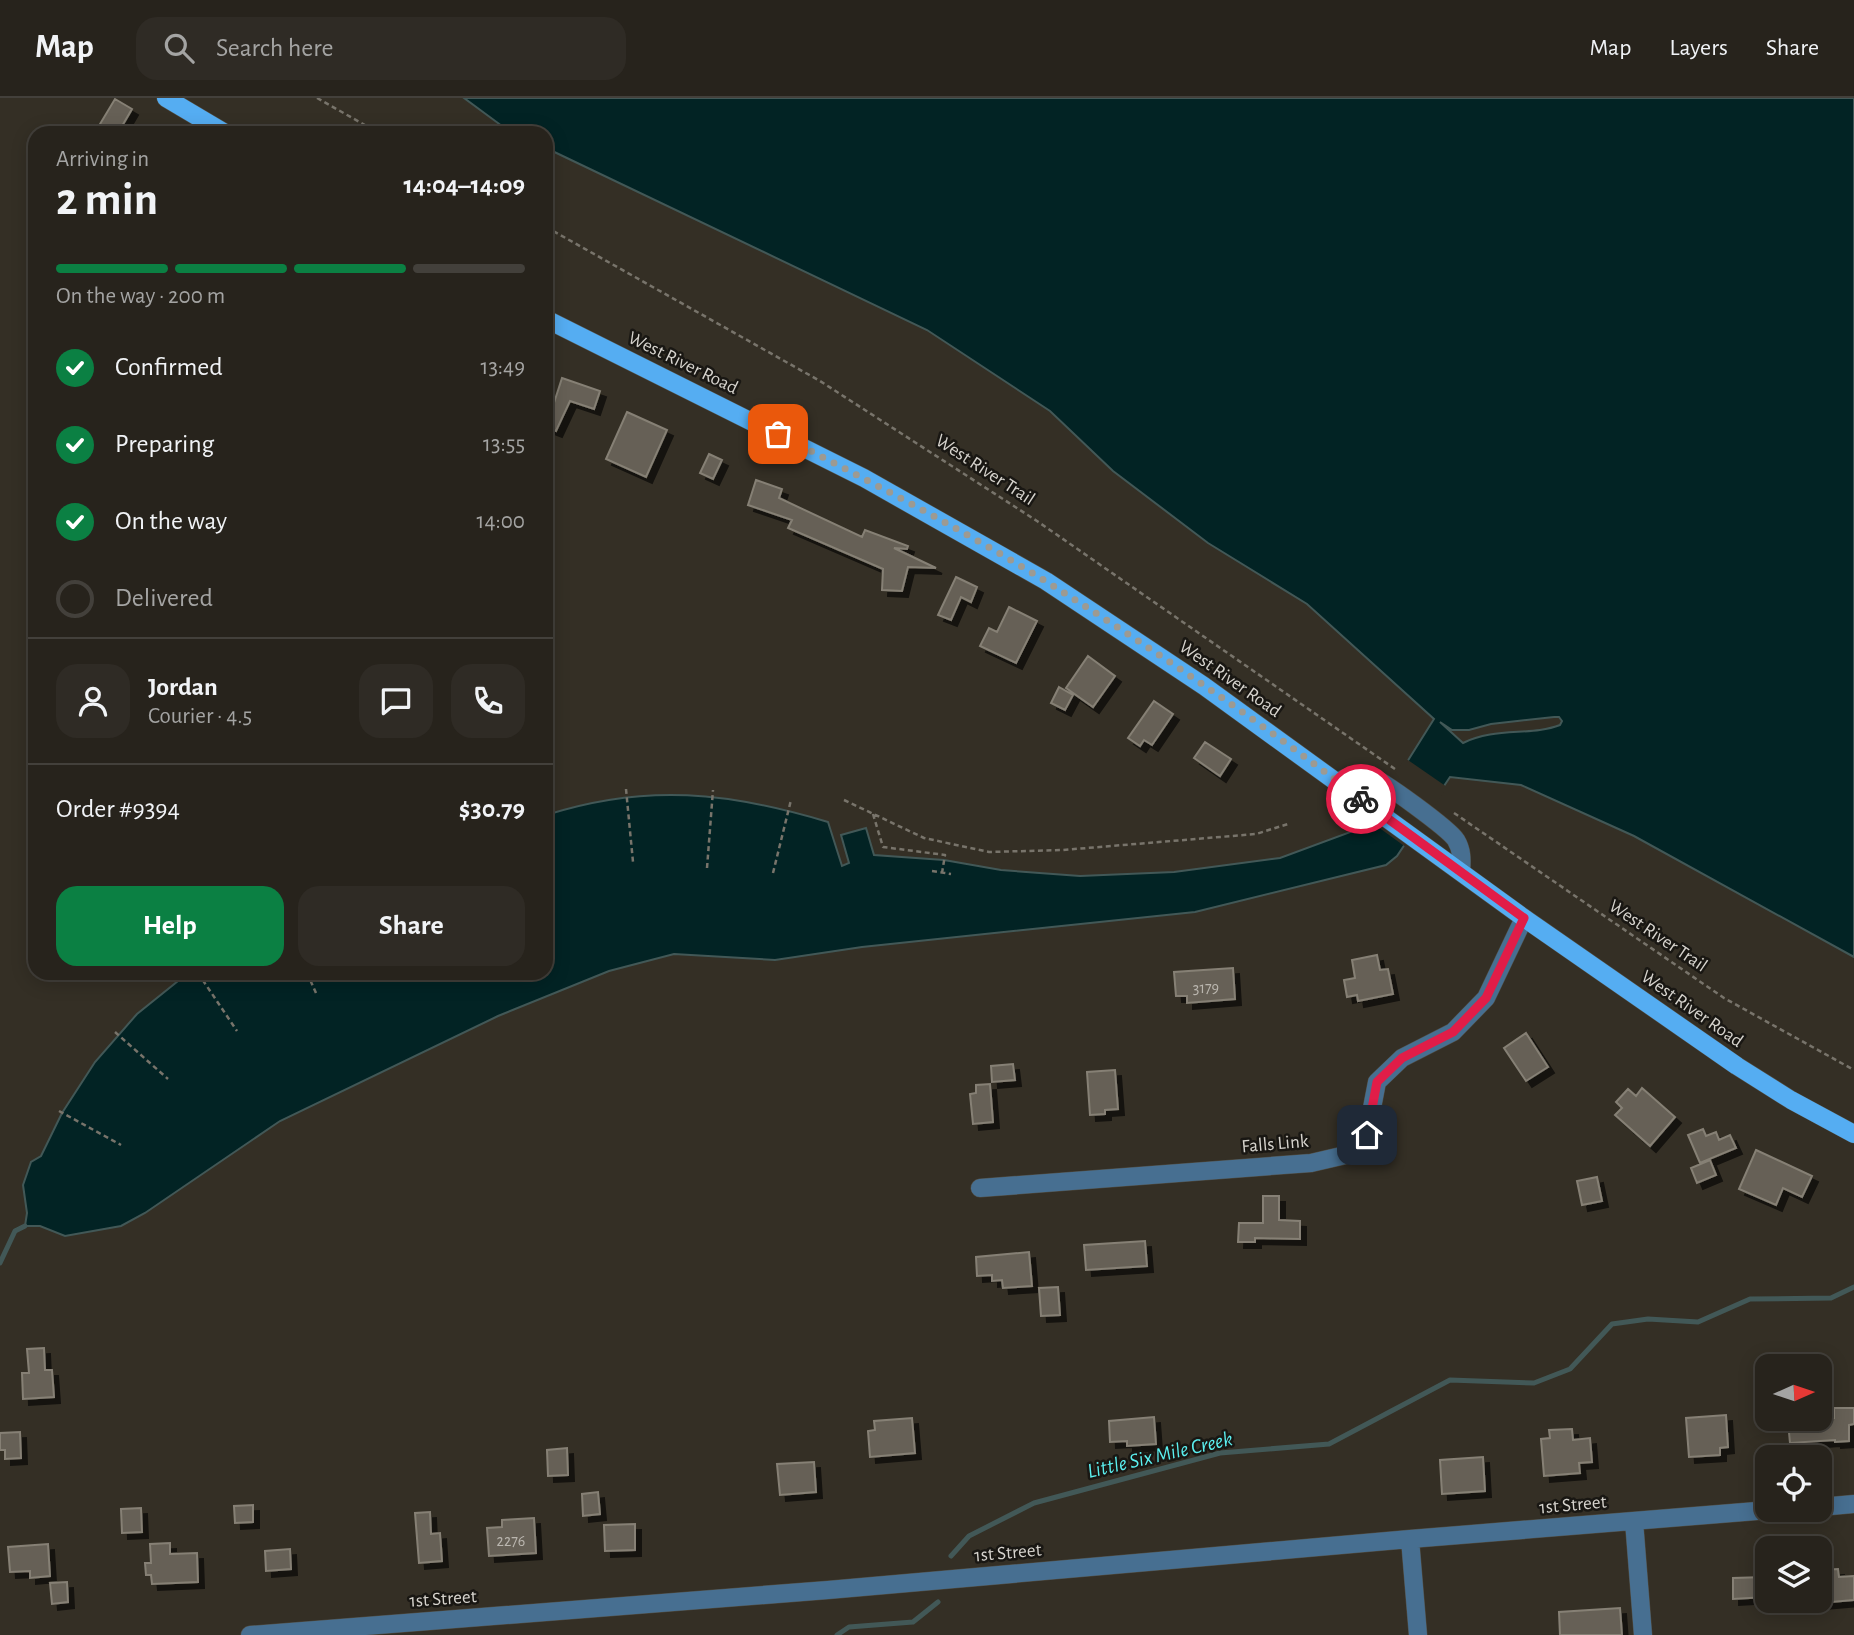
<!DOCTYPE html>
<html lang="en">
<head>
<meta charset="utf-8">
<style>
	:root { --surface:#27231c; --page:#2f2b25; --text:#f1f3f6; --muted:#a4a4a3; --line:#43403b; --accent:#0b8043 }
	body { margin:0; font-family:"Alegreya Sans",sans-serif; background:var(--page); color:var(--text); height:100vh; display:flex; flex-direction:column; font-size:26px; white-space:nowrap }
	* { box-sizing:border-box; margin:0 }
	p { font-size:23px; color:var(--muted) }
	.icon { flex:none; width:38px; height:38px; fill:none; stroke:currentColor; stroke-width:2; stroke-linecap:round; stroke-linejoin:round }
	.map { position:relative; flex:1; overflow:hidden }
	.panel { position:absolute; left:28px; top:28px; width:525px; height:854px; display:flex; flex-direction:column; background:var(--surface); border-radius:21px; box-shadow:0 4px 18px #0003,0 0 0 2px var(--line) }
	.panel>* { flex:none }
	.needle { width:46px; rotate:87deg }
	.fabs { position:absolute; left:1755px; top:1256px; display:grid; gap:14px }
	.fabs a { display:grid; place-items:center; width:77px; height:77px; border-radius:14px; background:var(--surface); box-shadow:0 4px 18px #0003,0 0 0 2px var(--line); font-size:35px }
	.pin { position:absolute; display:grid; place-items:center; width:60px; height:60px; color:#fff; margin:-30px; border-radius:14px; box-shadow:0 4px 10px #0006 }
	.courier { position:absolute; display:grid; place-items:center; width:70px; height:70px; margin:-35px; border:5px solid #e11d48; border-radius:50%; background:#fff; color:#222; box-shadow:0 2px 9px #0007 }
	.overview em { font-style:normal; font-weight:700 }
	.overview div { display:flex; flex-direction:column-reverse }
	.overview { display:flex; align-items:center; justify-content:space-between; height:119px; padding:0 28px }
	h1 { font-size:46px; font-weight:700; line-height:52px }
	.bar { display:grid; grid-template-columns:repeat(4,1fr); gap:10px 7px; align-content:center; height:84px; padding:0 28px }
	.bar i { height:9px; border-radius:5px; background:var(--line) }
	.bar .on { background:var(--accent) }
	.bar p { grid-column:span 4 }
	.line { display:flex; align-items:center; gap:18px; padding:0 28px; border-top:2px solid var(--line) }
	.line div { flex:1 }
	.round { display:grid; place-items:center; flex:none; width:74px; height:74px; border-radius:21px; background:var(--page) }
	ol { padding:0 28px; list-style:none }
	li { display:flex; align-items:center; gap:21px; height:77px }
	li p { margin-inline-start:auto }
	li .icon { padding:7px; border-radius:50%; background:var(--accent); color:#fff; stroke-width:4 }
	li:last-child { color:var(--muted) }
	li i { width:38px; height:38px; border:4px solid var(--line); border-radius:50% }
	.button { display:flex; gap:14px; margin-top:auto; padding:14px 28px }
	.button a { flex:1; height:80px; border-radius:21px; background:var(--accent); color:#fff; font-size:28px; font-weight:700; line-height:80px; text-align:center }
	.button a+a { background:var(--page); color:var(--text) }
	header { display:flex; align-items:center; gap:42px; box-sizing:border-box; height:98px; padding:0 35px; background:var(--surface); border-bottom:2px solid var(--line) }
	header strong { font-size:33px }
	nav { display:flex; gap:38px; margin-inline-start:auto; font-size:24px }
	.search { width:490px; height:63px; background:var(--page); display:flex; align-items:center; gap:18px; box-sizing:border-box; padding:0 24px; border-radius:21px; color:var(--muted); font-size:26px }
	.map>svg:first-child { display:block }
	.water { fill:#022324; stroke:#425857; stroke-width:2; fill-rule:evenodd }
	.pier { fill:#342f25 }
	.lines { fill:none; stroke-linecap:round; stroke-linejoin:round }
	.stream { stroke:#425857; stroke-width:5 }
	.building { fill:#666156; stroke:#868075; stroke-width:2; filter:url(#shadow) }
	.minor-casing { stroke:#514d43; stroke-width:19 }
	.major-casing { stroke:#514d43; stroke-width:19 }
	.path { stroke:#78746b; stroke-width:2.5; stroke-dasharray:5 3.5; stroke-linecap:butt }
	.minor { stroke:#476f91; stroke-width:18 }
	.major { stroke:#55adf2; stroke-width:18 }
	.done { stroke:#9d9a92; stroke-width:7; stroke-dasharray:0 12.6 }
	.route { stroke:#e11d48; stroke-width:9 }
	.labels { text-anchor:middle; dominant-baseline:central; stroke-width:5; stroke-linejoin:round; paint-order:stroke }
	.number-label { font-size:16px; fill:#bab6af }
	.street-label { font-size:19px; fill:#d6d3cd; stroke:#191713 }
	.water-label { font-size:21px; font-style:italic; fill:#5befef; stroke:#191713 }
</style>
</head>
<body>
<header>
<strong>Map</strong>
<div class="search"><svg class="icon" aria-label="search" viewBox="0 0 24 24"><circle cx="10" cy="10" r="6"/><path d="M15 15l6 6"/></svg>Search here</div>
<nav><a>Map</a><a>Layers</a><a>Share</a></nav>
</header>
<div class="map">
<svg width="1854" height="1537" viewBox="0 0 1854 1537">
	<defs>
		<filter id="shadow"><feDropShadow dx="6" dy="6" stdDeviation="0" flood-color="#0009"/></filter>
	</defs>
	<rect width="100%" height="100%" fill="#342f25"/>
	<path class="water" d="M464,0H1854V859L1634,738L1521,687L1450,679L1397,758L1386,767L1195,814L862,849L775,862L674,856L609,873L498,918L280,1023L145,1115L121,1128L65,1138L40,1128H25L27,1115L23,1087L31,1064L41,1058L62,1015L95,964L137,916L188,875H546V717C646,685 729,694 828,724L842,768L849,765L841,737L866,730L874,757L944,762L1001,772L1080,778L1174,774L1280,760L1356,732L1385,699L1434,621L1307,506L1208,445L1113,373L1050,313L927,232L546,50V35H514L506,31ZM1554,619H1559L1562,623L1560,627C1532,638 1494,629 1463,645L1440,624L1452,632H1469L1491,626Z"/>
	<path class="pier" d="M1405,660L1447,689L1407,750L1363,718L1382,697Z"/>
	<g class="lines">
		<path class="stream" d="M0,1165L15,1133L25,1128
			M951,1458L969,1438L1034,1405L1220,1355L1329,1346L1450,1282L1534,1285L1570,1271L1612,1226L1648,1221L1698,1224L1750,1201L1831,1200L1854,1189
			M837,1537L849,1529L913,1524L938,1504"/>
	</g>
	<path class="building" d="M115,1L132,11L118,35L100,26Z
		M562,280L600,293L594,311L570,303L556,333L546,329V305L553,308Z
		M627,314L667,332L646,379L606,361Z
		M709,356L722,362L713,381L700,375Z
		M756,382L782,391L779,400L862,439L865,432L908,448L907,451L894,450L936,470L908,469L902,493L882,492L883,471L788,430L792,422L748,407Z
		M956,479L977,489L971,504L961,499L951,522L938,517Z
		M1009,509L1037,523L1016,565L980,548L989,530L997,534Z
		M1088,558L1115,578L1093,609L1066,590Z
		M1059,589L1073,597L1065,612L1051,605Z
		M1154,603L1173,616L1152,647L1144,642L1140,648L1128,640Z
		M1205,644L1231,661L1220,678L1194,660Z
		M1377,857L1380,872L1388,871L1393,896L1358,903L1357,897L1347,899L1344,882L1355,880L1352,862Z
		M1233,870L1235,901L1187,905V898H1176L1174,874Z
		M1526,935L1548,969L1526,983L1504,950Z
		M1013,966L1015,982L992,984L991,968Z
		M1115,972L1118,1011L1105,1012V1016L1090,1017L1087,974Z
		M990,986L993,1024L973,1026L970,996L976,995V987Z
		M1642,990L1675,1019L1650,1048L1615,1017L1622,1010L1616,1004L1628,991L1636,998Z
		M1703,1031L1706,1038L1716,1034L1719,1042L1730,1037L1736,1050L1700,1065L1688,1037Z
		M1756,1052L1812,1078L1802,1099L1783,1090L1776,1107L1739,1091Z
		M1710,1062L1716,1077L1697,1085L1691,1070Z
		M1597,1079L1602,1103L1582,1107L1577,1083Z
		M1263,1098H1279V1122L1300,1123V1141L1255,1140V1144H1238L1239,1125H1263Z
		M1145,1143L1147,1168L1086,1172L1084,1147Z
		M1029,1154L1032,1188L1003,1190L1002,1182L992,1183V1177L977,1178L976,1159Z
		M1058,1189L1060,1217L1041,1218L1039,1190Z
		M44,1250L45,1272H52L54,1299L23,1301L22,1275H29L27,1251Z
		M1834,1310H1854V1326L1849,1327V1343L1835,1344V1342L1790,1345L1788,1324L1834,1320Z
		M1726,1317L1728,1349L1720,1350V1357L1689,1359L1686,1320Z
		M1154,1319L1156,1346L1127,1348V1343L1110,1344L1109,1323Z
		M912,1320L915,1355L870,1359L868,1333L875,1332L874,1323Z
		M1572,1331L1573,1342L1590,1340L1592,1364L1579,1365L1580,1375L1544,1378L1541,1341L1550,1340L1549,1332Z
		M20,1334L21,1360L5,1361V1352H0V1335Z
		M567,1350L568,1377L548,1378L547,1352Z
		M1483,1359L1485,1393L1442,1396L1440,1362Z
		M814,1364L816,1394L780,1397L777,1366Z
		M598,1394L600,1416L583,1418L582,1396Z
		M253,1407V1424L235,1425L234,1408Z
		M141,1410L142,1434L122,1435L121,1411Z
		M430,1414L431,1436L440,1435L442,1463L419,1465L415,1415Z
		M534,1420L536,1455L489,1458L487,1430L502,1429V1422Z
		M635,1426V1452L605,1453L604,1427Z
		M170,1445V1456L197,1455L198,1484L152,1486L151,1477H146L145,1465H151L150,1446Z
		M48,1446L50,1478L30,1480V1473L10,1474L8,1449Z
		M290,1451L291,1471L266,1473L265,1453Z
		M1838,1471L1839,1479L1854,1478V1502L1820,1505V1472Z
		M1765,1479L1766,1499L1733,1501V1480Z
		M67,1484L68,1504L52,1506L50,1485Z
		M1620,1510L1622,1537H1560L1559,1514Z"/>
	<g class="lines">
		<g class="minor-casing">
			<path id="minor" d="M1338,684C1349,678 1357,675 1369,678C1381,681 1449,731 1456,742C1462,752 1462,761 1461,773
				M980,1090L1311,1065L1354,1055L1367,1036L1377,984L1402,960L1453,934L1486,900L1524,820
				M1820,1409L1854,1406
				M1634,1423L1643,1537
				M1410,1441L1418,1537
				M250,1537L828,1492L1410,1441L1769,1412"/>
		</g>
		<g class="major-casing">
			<path id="major" d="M166,0L225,35
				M546,221L864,380L1046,483L1204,588L1524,820L1737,968L1791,1002L1854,1036"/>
		</g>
		<path class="path" d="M317,0L379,35
			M546,129L820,283L1037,423L1395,671
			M626,691L633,764
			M844,702L924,740L989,754L1063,752L1256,736L1288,726
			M1454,715L1724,900L1854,972
			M873,716L883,749L945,757L942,775
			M546,760L552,777
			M707,770L713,692
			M932,773L951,776
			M773,775L791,702
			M198,875L237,933
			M307,875L316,895
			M115,934L168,981
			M59,1013L121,1047"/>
		<use href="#minor" class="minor"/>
		<use href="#major" class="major"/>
	</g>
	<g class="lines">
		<path class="done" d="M778,336C869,383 960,430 1047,484C1155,552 1260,624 1361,701"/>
		<path class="route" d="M1361,701L1524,820L1486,900L1453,934L1402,960L1377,984L1367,1037"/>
	</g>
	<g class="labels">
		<g class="number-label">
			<text x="1206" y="890">3179</text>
			<text x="511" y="1443">2276</text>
		</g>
		<g class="street-label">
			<text transform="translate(683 265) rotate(26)">West River Road</text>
			<text transform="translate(985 372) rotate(33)">West River Trail</text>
			<text transform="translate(1230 581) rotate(35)">West River Road</text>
			<text transform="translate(1658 838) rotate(34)">West River Trail</text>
			<text transform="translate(1692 911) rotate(35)">West River Road</text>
			<text transform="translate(1275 1046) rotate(-5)">Falls Link</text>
			<text transform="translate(1573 1407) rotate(-5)">1st Street</text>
			<text transform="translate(1008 1455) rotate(-5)">1st Street</text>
			<text transform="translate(443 1501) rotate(-4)">1st Street</text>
		</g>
		<g class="water-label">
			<text transform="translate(1160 1357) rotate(-13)">Little Six Mile Creek</text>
		</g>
	</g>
</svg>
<div class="fabs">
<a><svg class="needle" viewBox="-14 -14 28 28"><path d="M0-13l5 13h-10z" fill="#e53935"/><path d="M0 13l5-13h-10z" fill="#a4a4a3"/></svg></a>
<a><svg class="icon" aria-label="locate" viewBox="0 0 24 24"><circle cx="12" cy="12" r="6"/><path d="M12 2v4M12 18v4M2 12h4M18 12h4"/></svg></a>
<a><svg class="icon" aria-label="layers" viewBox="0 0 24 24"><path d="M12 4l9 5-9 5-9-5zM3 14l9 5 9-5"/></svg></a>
</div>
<div class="pin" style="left:778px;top:336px;background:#ea580c"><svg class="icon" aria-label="bag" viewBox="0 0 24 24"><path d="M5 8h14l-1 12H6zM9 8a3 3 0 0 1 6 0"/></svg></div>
<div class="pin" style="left:1367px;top:1037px;background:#1f2937"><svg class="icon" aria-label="home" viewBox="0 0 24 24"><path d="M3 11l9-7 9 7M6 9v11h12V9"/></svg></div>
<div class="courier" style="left:1361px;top:701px"><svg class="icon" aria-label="bike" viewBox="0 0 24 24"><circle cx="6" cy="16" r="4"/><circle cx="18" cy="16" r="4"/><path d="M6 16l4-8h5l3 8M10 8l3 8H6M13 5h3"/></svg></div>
<section class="panel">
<div class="overview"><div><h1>2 min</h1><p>Arriving in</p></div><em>14:04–14:09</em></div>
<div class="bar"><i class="on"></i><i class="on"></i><i class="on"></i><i></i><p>On the way · 200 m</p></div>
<ol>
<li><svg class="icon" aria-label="check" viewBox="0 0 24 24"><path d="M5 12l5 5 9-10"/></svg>Confirmed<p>13:49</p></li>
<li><svg class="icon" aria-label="check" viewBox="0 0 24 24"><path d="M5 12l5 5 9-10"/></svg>Preparing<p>13:55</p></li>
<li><svg class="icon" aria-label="check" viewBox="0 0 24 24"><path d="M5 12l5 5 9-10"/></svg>On the way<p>14:00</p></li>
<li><i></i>Delivered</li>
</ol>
<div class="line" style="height:126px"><a class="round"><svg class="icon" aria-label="person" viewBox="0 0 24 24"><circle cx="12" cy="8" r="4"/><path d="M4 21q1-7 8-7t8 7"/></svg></a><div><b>Jordan</b><p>Courier · 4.5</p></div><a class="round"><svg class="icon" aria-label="chat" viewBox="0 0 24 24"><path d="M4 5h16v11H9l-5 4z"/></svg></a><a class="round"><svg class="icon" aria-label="phone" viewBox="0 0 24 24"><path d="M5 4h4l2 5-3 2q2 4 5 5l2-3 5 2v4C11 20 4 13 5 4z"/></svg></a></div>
<div class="line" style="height:91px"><div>Order #9394</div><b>$30.79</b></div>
<div class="button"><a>Help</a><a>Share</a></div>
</section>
</div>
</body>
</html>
